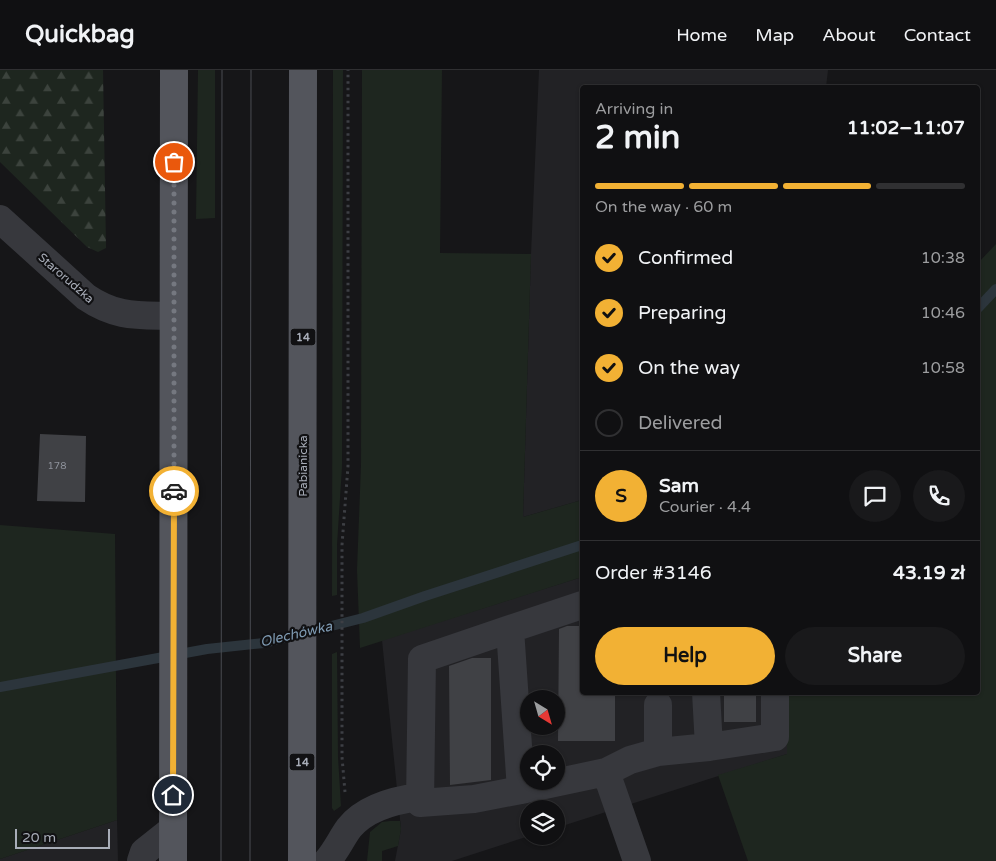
<!DOCTYPE html>
<html lang="en">
<head>
<meta charset="utf-8">
<style>
	:root { --surface:#101012; --page:#19191b; --text:#f1f3f6; --muted:#9c9d9f; --line:#303032; --accent:#f2b134 }
	body { margin:0; font-family:"Varela Round",sans-serif; background:var(--page); color:var(--text); height:100vh; display:flex; flex-direction:column; font-size:19px; white-space:nowrap }
	* { box-sizing:border-box; margin:0 }
	p { font-size:16px; color:var(--muted) }
	.icon { flex:none; width:28px; height:28px; fill:none; stroke:currentColor; stroke-width:2; stroke-linecap:round; stroke-linejoin:round }
	.map { position:relative; flex:1; overflow:hidden }
	.side { position:absolute; left:580px; top:15px; width:400px; height:610px; display:flex; flex-direction:column; background:var(--surface); border-radius:5px; box-shadow:0 1px 4px #0004,0 0 0 1px var(--line) }
	.side>* { flex:none }
	.needle { width:32px; rotate:143deg }
	.tools { position:absolute; left:520px; top:620px; display:grid; gap:10px }
	.tools a { display:grid; place-items:center; width:45px; height:45px; border-radius:50%; background:var(--surface); box-shadow:0 1px 4px #0004,0 0 0 1px var(--line); font-size:25px }
	.scale { position:absolute; left:15px; bottom:12px; width:95px; box-sizing:border-box; padding-left:5px; border:2px solid #a8adb8; border-top:0; font-size:14px; line-height:18px; white-space:nowrap; color:#a8adb8; -webkit-text-stroke:4px #111113; paint-order:stroke }
	.pin { position:absolute; display:grid; place-items:center; width:42px; height:42px; color:#fff; margin:-21px; border:2px solid #fff; border-radius:50%; box-shadow:0 1px 5px #0007 }
	.courier { position:absolute; display:grid; place-items:center; width:50px; height:50px; margin:-25px; border:4px solid #f2b134; border-radius:50%; background:#fff; color:#222; box-shadow:0 1px 6px #0007 }
	.summary em { font-style:normal; font-weight:800 }
	.summary div { display:flex; flex-direction:column-reverse }
	.summary { display:flex; align-items:center; justify-content:space-between; height:85px; padding:0 15px }
	h1 { font-size:32px; font-weight:800; line-height:38px }
	.bar { display:grid; grid-template-columns:repeat(4,1fr); gap:8px 5px; align-content:center; height:60px; padding:0 15px }
	.bar i { height:6px; border-radius:4px; background:var(--line) }
	.bar .current { background:var(--accent) }
	.bar p { grid-column:span 4 }
	.line { display:flex; align-items:center; gap:12px; padding:0 15px; border-top:1px solid var(--line) }
	.line div { flex:1 }
	.round { display:grid; place-items:center; flex:none; width:52px; height:52px; border-radius:26px; background:var(--page) }
	ol { padding:0 15px; list-style:none }
	li { display:flex; align-items:center; gap:15px; height:55px }
	li p { margin-inline-start:auto }
	li .icon { padding:5px; border-radius:50%; background:var(--accent); color:#111; stroke-width:4 }
	li:last-child { color:var(--muted) }
	li i { width:28px; height:28px; border:2px solid var(--line); border-radius:50% }
	.cta { display:flex; gap:10px; margin-top:auto; padding:10px 15px }
	.cta a { flex:1; height:58px; border-radius:30px; background:var(--accent); color:#111; font-size:20px; font-weight:800; line-height:58px; text-align:center }
	.cta a+a { background:var(--page); color:var(--text) }
	header { display:flex; align-items:center; gap:30px; box-sizing:border-box; height:70px; padding:0 25px; background:var(--surface); border-bottom:1px solid var(--line) }
	header strong { font-size:24px }
	nav { display:flex; gap:28px; margin-inline-start:auto; font-size:18px }
	.map>svg:first-child { display:block }
	.built { fill:#222225; fill-rule:evenodd }
	.grass { fill:#1e261f }
	.forest { fill:url(#forest-firs) }
	.lines { fill:none; stroke-linecap:round; stroke-linejoin:round }
	.stream { stroke:#2c353c; stroke-width:10 }
	.building { fill:#404145 }
	.path { stroke:#3d3f44; stroke-width:3; stroke-dasharray:2.5 4; stroke-linecap:butt }
	.minor { stroke:#37383d; stroke-width:28 }
	.major { stroke:#53555c; stroke-width:28 }
	.tram { stroke:#4a4c52; stroke-width:1 }
	.done { stroke:#757880; stroke-width:5; stroke-dasharray:0 9 }
	.route { stroke:#f2b134; stroke-width:6 }
	.labels { text-anchor:middle; dominant-baseline:central; stroke-width:4.5; stroke-linejoin:round; paint-order:stroke }
	.number-label { font-size:10px; fill:#8e929b }
	.shield { fill:#111113; stroke:#7b7e86; stroke-width:1 }
	.shield-label { font-size:11px; font-weight:bold; fill:#a8adb8 }
	.street-label { font-size:12px; fill:#a8adb8; stroke:#111113 }
	.water-label { font-size:14px; font-style:italic; fill:#7f9bb3; stroke:#111113 }
</style>
</head>
<body>
<header>
<strong>Quickbag</strong>
<nav><a>Home</a><a>Map</a><a>About</a><a>Contact</a></nav>
</header>
<div class="map">
<svg width="996" height="791" viewBox="0 0 996 791">
	<defs>
		<pattern id="forest-firs" width="22" height="20" patternUnits="userSpaceOnUse" patternTransform="scale(1.25)"><rect width="22" height="20" fill="#1e261f"/><path d="M5 1l3.5 6h-7zM16 11l3.5 6h-7z" fill="#3c433d"/></pattern>
	</defs>
	<rect width="100%" height="100%" fill="#161618"/>
	<path class="built" d="M539,0H828L826,17L582,18V430L523,447L531,184Z
		M582,507V622L787,623V684L556,758V739H529V766L452,791H395L401,759L382,570ZM529,629H556V656H529ZM529,684H556V711H529Z
		M117,750L118,791H0V789Z"/>
	<path class="grass" d="M198,0H215V148L196,149Z
		M333,0H343L342,397L337,475V525L332,526Z
		M362,0H442L440,183L531,184L523,447L582,430V507L360,578L357,500L361,395Z
		M996,174V791H748L718,705L787,684V623L978,622V193Z
		M0,455L115,464L117,750L0,789Z
		M337,582L338,687L341,736L334,741L332,738V584Z
		M390,751H400L401,759L398,776L382,781V791H367L370,762L382,752Z"/>
	<path class="forest" d="M0,0H103L106,178L98,182L87,177L0,92Z"/>
	<g class="lines">
		<path class="stream" d="M978,238L996,219
			M0,617L207,579L264,573L363,548L425,526L582,475"/>
	</g>
	<path class="building" d="M40,364L86,366L85,432L37,431Z
		M567,556H582V622H615V671H558L559,559Z
		M472,588H491V710L450,715L449,596Z
		M724,622H756V652H724Z"/>
	<g class="lines">
		<path class="path" d="M345,722L342,687V475L348,396V0"/>
		<path class="minor" d="M0,149L86,227C117,248 138,245 173,246
			M582,535L510,559L521,720L606,702L630,690L658,682L709,677
			M510,559L422,589L420,733L474,729L521,720
			M706,622L709,677L775,667V622
			M658,682V635
			M606,702L637,791
			M141,791L144,782L173,759
			M327,791C336,781 341,769 349,758C366,737 395,730 420,727"/>
		<path class="major" d="M173,791L174,0
			M302,791L303,0"/>
		<path class="tram" d="M221,791L222,0
			M250,791L251,0"/>
	</g>
	<g class="lines">
		<path class="done" d="M174,421V92"/>
		<path class="route" d="M173,725L174,421"/>
	</g>
	<g class="labels">
		<g class="number-label">
			<text x="57" y="396">178</text>
		</g>
		<g class="shield">
			<rect x="290.5" y="258.5" width="25" height="17" rx="4"/>
			<rect x="289.5" y="683.5" width="25" height="17" rx="4"/>
		</g>
		<g class="shield-label">
			<text x="303" y="267">14</text>
			<text x="302" y="692">14</text>
		</g>
		<g class="street-label">
			<text transform="translate(66 208) rotate(41)">Starorudzka</text>
			<text transform="translate(303 396) rotate(-90)">Pabianicka</text>
		</g>
		<g class="water-label">
			<text transform="translate(296 564) rotate(-13)">Olechówka</text>
		</g>
	</g>
</svg>
<div class="tools">
<a><svg class="needle" viewBox="-14 -14 28 28"><path d="M0-13l5 13h-10z" fill="#e53935"/><path d="M0 13l5-13h-10z" fill="#9c9d9f"/></svg></a>
<a><svg class="icon" aria-label="locate" viewBox="0 0 24 24"><circle cx="12" cy="12" r="6"/><path d="M12 2v4M12 18v4M2 12h4M18 12h4"/></svg></a>
<a><svg class="icon" aria-label="layers" viewBox="0 0 24 24"><path d="M12 4l9 5-9 5-9-5zM3 14l9 5 9-5"/></svg></a>
</div>
<div class="scale">20 m</div>
<div class="pin" style="left:174px;top:92px;background:#ea580c"><svg class="icon" aria-label="bag" viewBox="0 0 24 24"><path d="M5 8h14l-1 12H6zM9 8a3 3 0 0 1 6 0"/></svg></div>
<div class="pin" style="left:173px;top:725px;background:#1f2937"><svg class="icon" aria-label="home" viewBox="0 0 24 24"><path d="M3 11l9-7 9 7M6 9v11h12V9"/></svg></div>
<div class="courier" style="left:174px;top:421px"><svg class="icon" aria-label="car" viewBox="0 0 24 24"><path d="M5 17H2v-5l4-1 3-4h7l3 4 3 1v5h-3M9 17h6M6 11h13"/><circle cx="7" cy="17" r="2"/><circle cx="17" cy="17" r="2"/></svg></div>
<section class="side">
<div class="summary"><div><h1>2 min</h1><p>Arriving in</p></div><em>11:02–11:07</em></div>
<div class="bar"><i class="current"></i><i class="current"></i><i class="current"></i><i></i><p>On the way · 60 m</p></div>
<ol>
<li><svg class="icon" aria-label="check" viewBox="0 0 24 24"><path d="M5 12l5 5 9-10"/></svg>Confirmed<p>10:38</p></li>
<li><svg class="icon" aria-label="check" viewBox="0 0 24 24"><path d="M5 12l5 5 9-10"/></svg>Preparing<p>10:46</p></li>
<li><svg class="icon" aria-label="check" viewBox="0 0 24 24"><path d="M5 12l5 5 9-10"/></svg>On the way<p>10:58</p></li>
<li><i></i>Delivered</li>
</ol>
<div class="line" style="height:90px"><b class="round" style="background:var(--accent);color:#111">S</b><div><b>Sam</b><p>Courier · 4.4</p></div><a class="round"><svg class="icon" aria-label="chat" viewBox="0 0 24 24"><path d="M4 5h16v11H9l-5 4z"/></svg></a><a class="round"><svg class="icon" aria-label="phone" viewBox="0 0 24 24"><path d="M5 4h4l2 5-3 2q2 4 5 5l2-3 5 2v4C11 20 4 13 5 4z"/></svg></a></div>
<div class="line" style="height:65px"><div>Order #3146</div><b>43.19 zł</b></div>
<div class="cta"><a>Help</a><a>Share</a></div>
</section>
</div>
</body>
</html>
